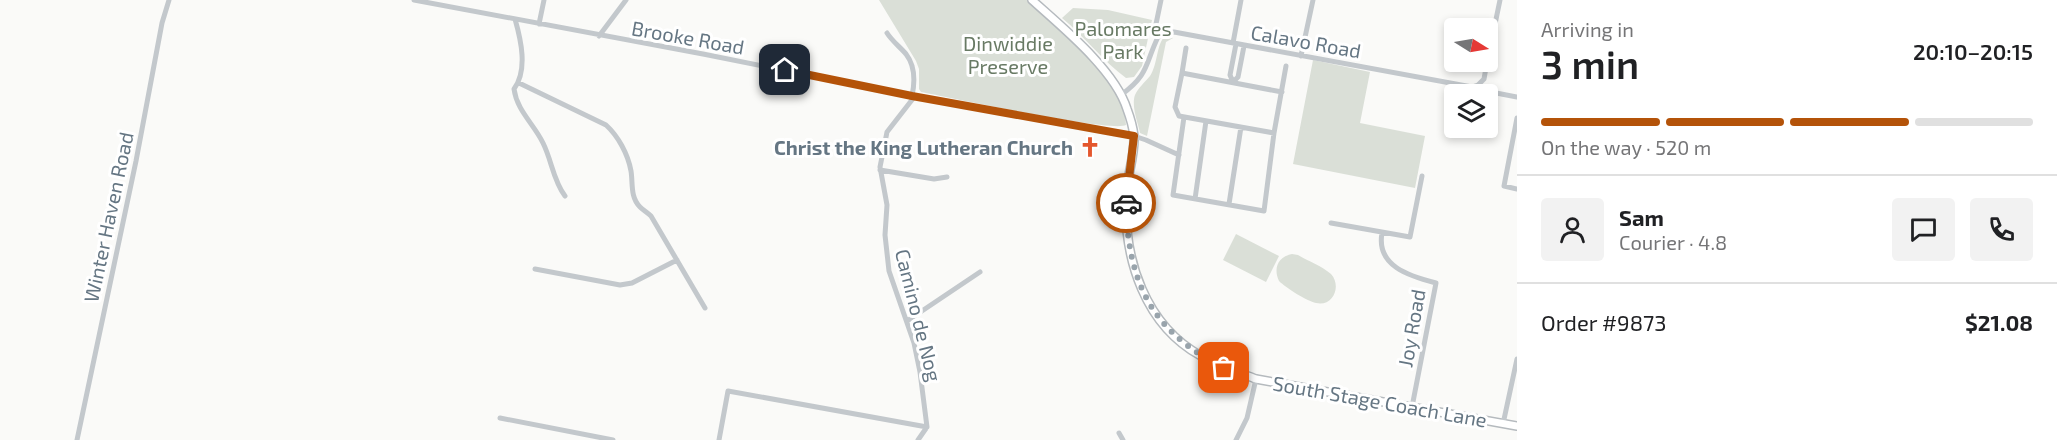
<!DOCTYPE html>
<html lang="en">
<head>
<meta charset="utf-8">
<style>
	:root { --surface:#fff; --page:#f2f2f2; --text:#202124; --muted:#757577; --line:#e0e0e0; --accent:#b45309 }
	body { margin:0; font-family:"Exo 2",sans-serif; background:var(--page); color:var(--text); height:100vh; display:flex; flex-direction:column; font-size:22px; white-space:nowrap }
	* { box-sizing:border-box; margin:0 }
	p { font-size:20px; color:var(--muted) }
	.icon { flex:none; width:33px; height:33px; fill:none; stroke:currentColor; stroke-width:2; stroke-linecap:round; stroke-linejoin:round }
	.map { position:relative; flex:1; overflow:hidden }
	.panel { display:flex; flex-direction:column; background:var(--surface); width:540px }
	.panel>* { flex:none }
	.needle { width:39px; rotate:101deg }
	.controls { position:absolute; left:1444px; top:18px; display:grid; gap:12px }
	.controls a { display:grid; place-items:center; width:54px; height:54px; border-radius:6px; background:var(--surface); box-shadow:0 3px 9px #0003; font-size:30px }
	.pin { position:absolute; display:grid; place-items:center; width:51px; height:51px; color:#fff; margin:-26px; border-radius:12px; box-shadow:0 3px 9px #0006 }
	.courier { position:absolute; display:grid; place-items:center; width:60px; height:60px; margin:-30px; border:4px solid #b45309; border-radius:50%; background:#fff; color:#222; box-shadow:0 2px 8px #0007 }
	.head em { font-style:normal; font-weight:600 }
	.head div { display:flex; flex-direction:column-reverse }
	.head { display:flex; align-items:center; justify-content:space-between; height:102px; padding:0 24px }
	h1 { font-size:39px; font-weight:600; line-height:45px }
	.bar { display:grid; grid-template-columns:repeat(4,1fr); gap:9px 6px; align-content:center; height:72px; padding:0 24px }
	.bar i { height:8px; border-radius:4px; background:var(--line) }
	.bar .active { background:var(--accent) }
	.bar p { grid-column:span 4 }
	.line { display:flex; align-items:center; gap:15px; padding:0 24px; border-top:2px solid var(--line) }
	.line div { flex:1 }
	.round { display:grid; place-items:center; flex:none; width:63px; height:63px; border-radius:6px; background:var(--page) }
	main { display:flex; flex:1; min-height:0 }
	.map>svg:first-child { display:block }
	.green { fill:#dadfd7 }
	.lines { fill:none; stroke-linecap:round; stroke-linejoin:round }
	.major-casing { stroke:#b5babe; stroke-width:10 }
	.minor { stroke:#c3c8cc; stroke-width:5 }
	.major { stroke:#fff; stroke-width:7 }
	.done { stroke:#99a4ac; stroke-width:6; stroke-dasharray:0 10.8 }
	.route { stroke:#b45309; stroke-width:8 }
	.labels { text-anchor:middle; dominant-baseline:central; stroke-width:6; stroke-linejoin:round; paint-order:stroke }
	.park-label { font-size:20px; fill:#687a64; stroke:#fff }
	.street-label { font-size:20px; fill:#657683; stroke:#fff }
	.poi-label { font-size:20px; font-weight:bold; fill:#657683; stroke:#fff; text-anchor:end }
</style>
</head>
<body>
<main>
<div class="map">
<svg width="1517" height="440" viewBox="0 0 1517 440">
	<rect width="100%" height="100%" fill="#fafaf8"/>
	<path class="green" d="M879,0H1029C1060,30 1126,79 1126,125C1112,133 948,97 921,92L919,89V69L916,61Z
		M1073,8L1108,10L1152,20L1142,66L1134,77L1126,78C1104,62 1084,36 1062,18Z
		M1165,36L1173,38L1166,42L1147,136L1140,133C1138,123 1131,106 1135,95C1138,88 1145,82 1150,76C1158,64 1156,45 1165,36Z
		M1313,60L1370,72L1360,123L1425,136L1415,188L1293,164Z
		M1236,234L1279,256L1266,282L1223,260Z
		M1292,254L1298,255C1308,261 1322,266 1331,274C1342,286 1333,307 1316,303C1307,301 1286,288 1279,281C1273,268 1278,257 1292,254Z"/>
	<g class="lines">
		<g class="major-casing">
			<path id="major" d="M1032,0C1062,27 1115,70 1127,109C1130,117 1133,127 1134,136C1135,157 1126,178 1126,199C1124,260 1145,325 1201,356C1218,366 1237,372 1256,379L1517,426"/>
		</g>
		<path class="minor" d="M414,0L703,54L912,96L1134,136L1146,140L1179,155
			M515,19C521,40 528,70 514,89C517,111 534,124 543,143C552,161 553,180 565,196
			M539,24L544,0
			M887,33C892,41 900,47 906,54C916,67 915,82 912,96
			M599,36L626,0
			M1158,37L1156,24L1161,0
			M1233,43L1241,0
			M1301,56L1313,0
			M1488,58L1500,0
			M1182,73L1186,48
			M1233,82L1238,77L1244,46
			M1233,82L1230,75L1236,44
			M519,83L606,125C618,136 628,154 631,171C633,183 630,197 640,207C643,210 648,213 651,216L705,308
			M1478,85L1484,79L1487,62
			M1282,92L1182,73L1175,107L1179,116L1274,133L1286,66
			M1121,95C1149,75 1145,64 1158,37L1166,33L1174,32L1472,87L1478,85L1491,92L1517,97
			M915,96L887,132L880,167L887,205L885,235L889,271L914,343L920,372L927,427L918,440
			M1184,117L1173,195L1264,211L1274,133
			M1517,118L1504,186L1517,189
			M880,170L934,179L947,177
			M1195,199L1206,121
			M1229,204L1241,127
			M1331,223L1410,237L1422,176
			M1382,233C1376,266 1409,276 1436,283L1412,407
			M535,269L620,285L632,283L677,260
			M907,321L980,272
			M500,418L613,440
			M1503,424L1517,359
			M1119,433L1123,440
			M77,440L136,161L162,23L169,0
			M719,440L728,391L927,427
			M1236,440L1247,418L1256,379"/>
		<use href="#major" class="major"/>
	</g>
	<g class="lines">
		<path class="done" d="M1126,203C1128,283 1151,331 1224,368"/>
		<path class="route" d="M785,70L912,96L1134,136L1126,203"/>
	</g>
	<defs>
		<g id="church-bare" transform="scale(1.62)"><path d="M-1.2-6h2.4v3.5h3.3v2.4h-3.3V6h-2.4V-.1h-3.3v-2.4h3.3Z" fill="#e4572e" stroke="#fff" stroke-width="2.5" paint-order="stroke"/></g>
	</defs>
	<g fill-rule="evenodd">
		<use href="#church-bare" x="1090" y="147"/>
	</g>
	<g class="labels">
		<g class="park-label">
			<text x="1123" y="28">Palomares<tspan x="1123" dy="23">Park</tspan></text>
			<text x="1008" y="43">Dinwiddie<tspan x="1008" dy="23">Preserve</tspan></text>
		</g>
		<g class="street-label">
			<text transform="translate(688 37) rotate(10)">Brooke Road</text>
			<text transform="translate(1306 41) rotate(10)">Calavo Road</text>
			<text transform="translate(108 217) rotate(-78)">Winter Haven Road</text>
			<text transform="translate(919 315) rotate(76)">Camino de Nog</text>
			<text transform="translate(1411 328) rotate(-80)">Joy Road</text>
			<text transform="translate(1380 401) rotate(10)">South Stage Coach Lane</text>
		</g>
		<g class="poi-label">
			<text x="1073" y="147">Christ the King Lutheran Church</text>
		</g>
	</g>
</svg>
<div class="controls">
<a><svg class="needle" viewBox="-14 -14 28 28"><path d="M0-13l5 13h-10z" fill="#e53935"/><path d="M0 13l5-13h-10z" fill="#757577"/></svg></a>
<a><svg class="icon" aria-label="layers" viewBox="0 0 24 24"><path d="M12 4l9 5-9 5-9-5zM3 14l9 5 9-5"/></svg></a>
</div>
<div class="pin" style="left:1224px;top:368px;background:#ea580c"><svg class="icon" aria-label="bag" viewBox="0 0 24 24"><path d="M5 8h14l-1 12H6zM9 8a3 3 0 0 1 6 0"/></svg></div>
<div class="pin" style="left:785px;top:70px;background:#1f2937"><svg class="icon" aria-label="home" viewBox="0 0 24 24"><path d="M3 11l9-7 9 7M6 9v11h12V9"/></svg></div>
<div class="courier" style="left:1126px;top:203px"><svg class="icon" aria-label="car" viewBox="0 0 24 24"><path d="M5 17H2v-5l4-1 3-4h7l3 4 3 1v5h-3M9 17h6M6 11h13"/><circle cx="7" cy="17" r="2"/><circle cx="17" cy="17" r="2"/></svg></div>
</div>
<section class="panel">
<div class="head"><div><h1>3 min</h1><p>Arriving in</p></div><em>20:10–20:15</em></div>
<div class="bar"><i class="active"></i><i class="active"></i><i class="active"></i><i></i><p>On the way · 520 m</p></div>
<div class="line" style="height:108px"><a class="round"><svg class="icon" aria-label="person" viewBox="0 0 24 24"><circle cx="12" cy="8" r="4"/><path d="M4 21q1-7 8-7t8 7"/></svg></a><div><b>Sam</b><p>Courier · 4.8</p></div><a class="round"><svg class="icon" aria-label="chat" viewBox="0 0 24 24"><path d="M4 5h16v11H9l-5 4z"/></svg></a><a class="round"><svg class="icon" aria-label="phone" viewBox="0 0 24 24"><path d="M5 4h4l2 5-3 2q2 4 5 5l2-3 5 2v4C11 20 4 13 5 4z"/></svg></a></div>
<div class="line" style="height:78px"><div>Order #9873</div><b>$21.08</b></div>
</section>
</main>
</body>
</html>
